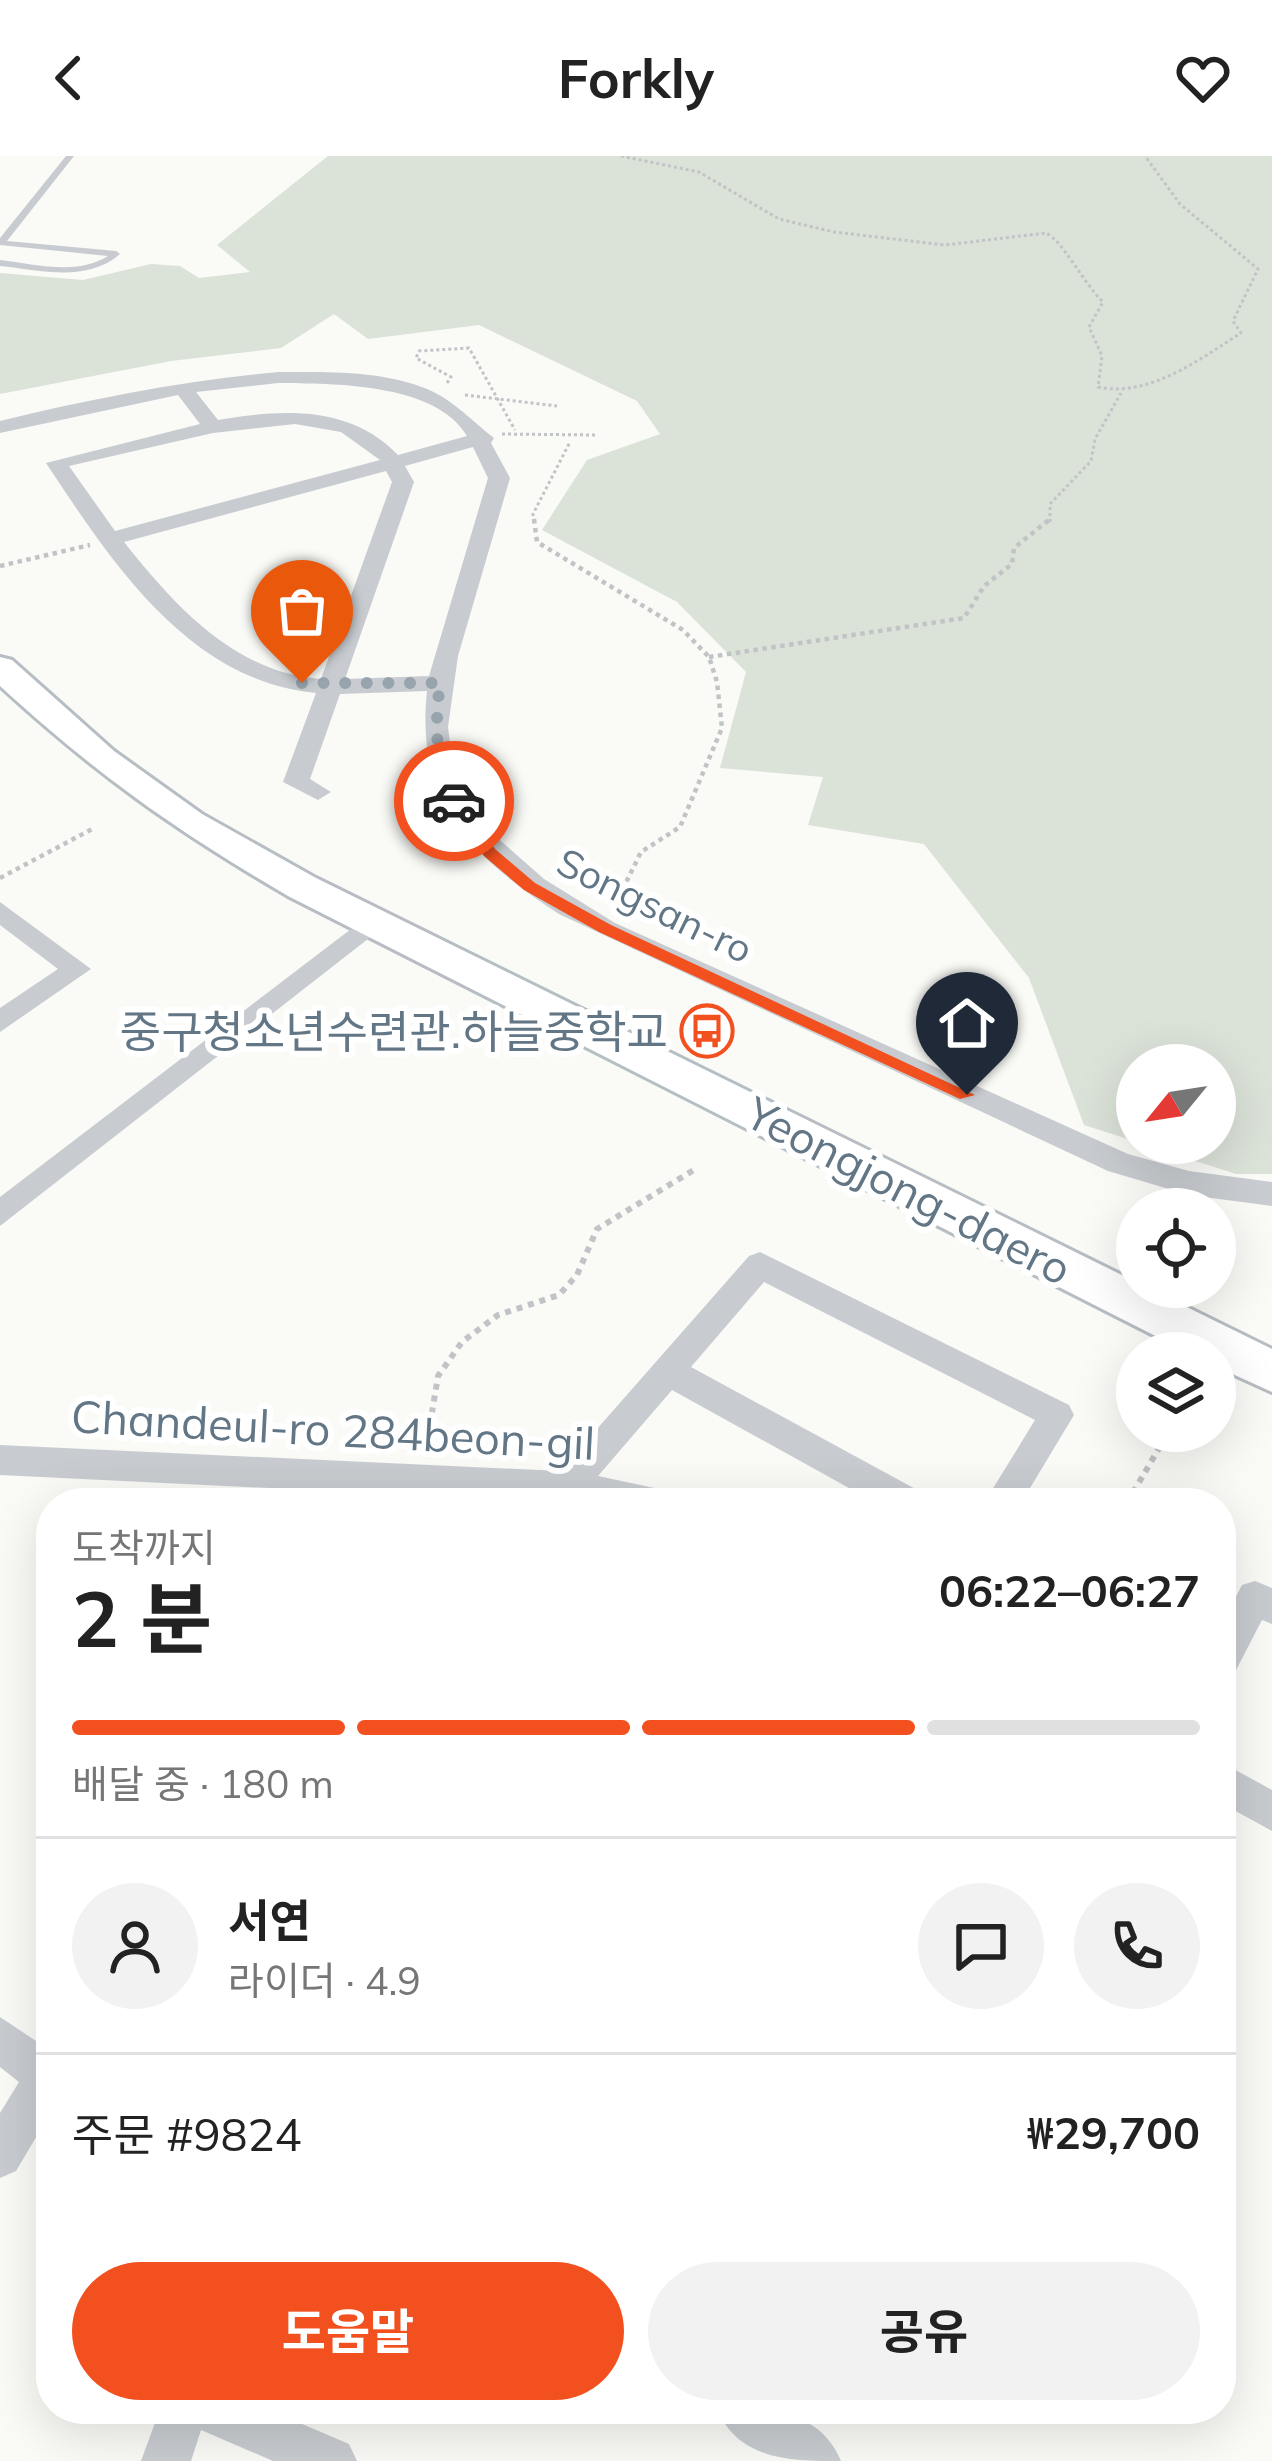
<!DOCTYPE html>
<html lang="ko">
<head>
<meta charset="utf-8">
<style>
	:root { --surface:#fff; --page:#f2f2f2; --text:#222; --muted:#767676; --line:#e0e0e0; --accent:#f2501f }
	body { margin:0; font-family:Mulish,"Noto Sans KR",sans-serif; background:var(--page); color:var(--text); height:100vh; display:flex; flex-direction:column; font-size:45px; white-space:nowrap }
	* { box-sizing:border-box; margin:0 }
	p { font-size:39px; color:var(--muted) }
	.icon { flex:none; width:66px; height:66px; fill:none; stroke:currentColor; stroke-width:2; stroke-linecap:round; stroke-linejoin:round }
	.map { position:relative; flex:1; overflow:hidden }
	.sheet { position:absolute; left:36px; top:1332px; width:1200px; height:936px; display:flex; flex-direction:column; background:var(--surface); border-radius:48px; box-shadow:0 12px 48px #0002 }
	.sheet>* { flex:none }
	.needle { width:78px; rotate:240deg }
	.controls { position:absolute; left:1116px; top:888px; display:grid; gap:24px }
	.controls a { display:grid; place-items:center; width:120px; height:120px; border-radius:50%; background:var(--surface); box-shadow:0 12px 48px #0002; font-size:60px }
	.pin { position:absolute; display:grid; place-items:center; width:102px; height:102px; color:#fff; margin:-123px -51px; border-radius:50% 50% 50% 0; rotate:-45deg; box-shadow:0 0 12px #0007 }
	.pin .icon { rotate:45deg }
	.courier { position:absolute; display:grid; place-items:center; width:120px; height:120px; margin:-60px; border:9px solid #f2501f; border-radius:50%; background:#fff; color:#222; box-shadow:0 3px 15px #0007 }
	.head em { font-style:normal; font-weight:700 }
	.head div { display:flex; flex-direction:column-reverse }
	.head { display:flex; align-items:center; justify-content:space-between; height:204px; padding:0 36px }
	h1 { font-size:78px; font-weight:700; line-height:90px }
	.bar { display:grid; grid-template-columns:repeat(4,1fr); gap:18px 12px; align-content:center; height:144px; padding:0 36px }
	.bar i { height:15px; border-radius:9px; background:var(--line) }
	.bar .selected { background:var(--accent) }
	.bar p { grid-column:span 4 }
	.line { display:flex; align-items:center; gap:30px; padding:0 36px; border-top:3px solid var(--line) }
	.line div { flex:1 }
	.round { display:grid; place-items:center; flex:none; width:126px; height:126px; border-radius:63px; background:var(--page) }
	.cta { display:flex; gap:24px; margin-top:auto; padding:24px 36px }
	.cta a { flex:1; height:138px; border-radius:72px; background:var(--accent); color:#fff; font-size:48px; font-weight:700; line-height:138px; text-align:center }
	.cta a+a { background:var(--page); color:var(--text) }
	header { display:flex; justify-content:space-between; align-items:center; height:156px; padding:0 36px; background:var(--surface); font-size:54px; font-weight:700 }
	.map>svg:first-child { display:block }
	.green { fill:#dbe2d8 }
	.lines { fill:none; stroke-linecap:round; stroke-linejoin:round }
	.secondary-casing { stroke:#b7bec3; stroke-width:6 }
	.path-far2 { stroke:#c1c4c6; stroke-width:3; stroke-dasharray:3 3; stroke-linecap:butt }
	.path-far1 { stroke:#c1c4c6; stroke-width:4.5; stroke-dasharray:4.5 4.5; stroke-linecap:butt }
	.path { stroke:#c1c4c6; stroke-width:6; stroke-dasharray:6 6; stroke-linecap:butt }
	.lane { fill:#c8ccd0; fill-rule:evenodd }
	.street { fill:#c8ccd0; fill-rule:evenodd }
	.secondary { fill:#fff; fill-rule:evenodd }
	.route { fill:#f2501f }
	.done { stroke:#97a4ad; stroke-width:12; stroke-dasharray:0 21.6 }
	.labels { text-anchor:middle; dominant-baseline:central; stroke-width:12; stroke-linejoin:round; paint-order:stroke }
	.far-street-label { font-size:39px; fill:#627685; stroke:#fff }
	.poi-label { font-size:45px; fill:#627685; stroke:#fff; text-anchor:end }
	.street-label { font-size:45px; fill:#627685; stroke:#fff }
</style>
</head>
<body>
<header><svg class="icon" aria-label="back" viewBox="0 0 24 24"><path d="M15 5l-7 7 7 7"/></svg>Forkly<svg class="icon" aria-label="heart" viewBox="0 0 24 24"><path d="M12 20l-8-8c-3-5 5-10 8-4 3-6 11-1 8 4z"/></svg></header>
<div class="map">
<svg width="1272" height="2305" viewBox="0 0 1272 2305">
	<rect width="100%" height="100%" fill="#fafaf7"/>
	<path class="green" d="M328,0H1272V1018H1236L1139,987H1215V909H1137V986L1084,969L1029,822L924,688L808,669L823,621L720,612L746,516L677,446L542,374L587,304L660,278L637,245L479,169L368,183L334,158L281,192L171,205L0,238V117L83,124L151,108L180,110L199,122L250,116L217,89Z"/>
	<g class="lines">
		<g class="secondary-casing">
			<path id="secondary" d="M0,501L12,504L114,595L202,658L316,722L1272,1193V1236L1215,1210V1197H1189L288,740C175,674 96,618 0,530Z"/>
		</g>
		<path class="path-far2" d="M621,0L699,16L779,63L834,76L945,89L1046,77C1064,86 1083,127 1103,146L1089,171L1102,200L1098,231C1149,242 1200,203 1241,177L1233,165L1258,113L1180,48L1145,0
			M447,227L451,221L416,202L419,195L469,192L515,274
			M465,239L557,250
			M502,278L597,279
			M534,366L533,358L570,286
			M1050,366V348L1091,305L1095,283L1121,237"/>
		<path class="path-far1" d="M534,363L537,386L683,474L709,501L717,526L722,572L680,671L641,696L613,753
			M0,410L90,389
			M709,501L964,462L984,430L1012,408L1014,392L1050,363
			M0,722L94,672"/>
		<path class="path" d="M428,1281L438,1220L462,1186L498,1159L559,1139L577,1119L597,1073L697,1012
			M1127,1347L1169,1275"/>
		<path class="lane" d="M66,0H74L7,85L116,95L120,98C87,127 40,114 0,110V104C35,108 76,120 108,100L0,89V82Z"/>
		<path class="street" d="M278,216C326,216 381,214 427,233C454,244 474,267 494,282L491,287L510,322L458,500L448,571L453,611L485,671L544,723L615,767L1128,998L1189,1015L1272,1026V1050L1189,1039L1108,1015L559,758C472,701 415,646 427,535L340,538L310,623L331,636L318,644L283,626L316,537C188,525 111,405 46,307L200,268L178,239L0,277V265C94,242 183,225 278,216ZM278,227C332,228 435,226 467,280L398,299C350,249 282,253 218,264L196,236ZM295,268L341,276L380,304L115,375L69,310L213,277ZM473,291L488,322L429,520L345,523L414,326L405,310ZM386,315L392,326L321,523C235,517 175,450 124,386Z
			M0,746L91,813L0,876V852L58,813L0,769Z
			M372,757L382,760V772L0,1070V1041Z
			M760,1096L1069,1249L1074,1259L1021,1347H984L1035,1264L764,1126L691,1211L921,1336L926,1347H876L672,1234L598,1320L673,1336L678,1347H578L0,1319V1289L560,1315L749,1100Z
			M1255,1425L1272,1432V1468L1262,1464L1234,1518L1221,1523V1469L1242,1429Z
			M1221,1606L1272,1634V1675L1221,1647Z
			M0,1861L51,1895V1956L16,2015L0,2022V1957L19,1926L0,1911Z
			M160,2253H267L349,2288L357,2305H273L201,2274L191,2305H141Z
			M717,2253C765,2253 819,2252 841,2305C792,2305 739,2305 717,2253Z"/>
		<use href="#secondary" class="secondary"/>
	</g>
	<path class="route" d="M448,641H459L495,693L535,727L611,769L975,939L960,943L599,776L524,734L484,700Z"/>
	<g class="lines">
		<path class="done" d="M302,527H440C435,567 434,608 454,645"/>
	</g>
	<defs>
		<g id="bus-ring" transform="scale(2.7)"><circle r="9.5" fill="#fff" stroke="#f2501f" stroke-width="1.5"/><path d="M-5-6H5V4H4V6H2V4H-2V6H-4V4H-5ZM-3.5-4V0h7V-4ZM-3.5 1.2v1.5H-2V1.2ZM2 1.2v1.5H3.5V1.2Z" fill="#f2501f"/></g>
	</defs>
	<g fill-rule="evenodd">
		<use href="#bus-ring" x="707" y="875"/>
	</g>
	<g class="labels">
		<g class="far-street-label">
			<text transform="translate(655 749) rotate(26)">Songsan-ro</text>
		</g>
		<g class="poi-label">
			<text x="668" y="875">중구청소년수련관.하늘중학교</text>
		</g>
		<g class="street-label">
			<text transform="translate(909 1034) rotate(27)">Yeongjong-daero</text>
			<text transform="translate(333 1273) rotate(3)">Chandeul-ro 284beon-gil</text>
		</g>
	</g>
</svg>
<div class="controls">
<a><svg class="needle" viewBox="-14 -14 28 28"><path d="M0-13l5 13h-10z" fill="#e53935"/><path d="M0 13l5-13h-10z" fill="#767676"/></svg></a>
<a><svg class="icon" aria-label="locate" viewBox="0 0 24 24"><circle cx="12" cy="12" r="6"/><path d="M12 2v4M12 18v4M2 12h4M18 12h4"/></svg></a>
<a><svg class="icon" aria-label="layers" viewBox="0 0 24 24"><path d="M12 4l9 5-9 5-9-5zM3 14l9 5 9-5"/></svg></a>
</div>
<div class="pin" style="left:302px;top:527px;background:#ea580c"><svg class="icon" aria-label="bag" viewBox="0 0 24 24"><path d="M5 8h14l-1 12H6zM9 8a3 3 0 0 1 6 0"/></svg></div>
<div class="pin" style="left:967px;top:939px;background:#1f2937"><svg class="icon" aria-label="home" viewBox="0 0 24 24"><path d="M3 11l9-7 9 7M6 9v11h12V9"/></svg></div>
<div class="courier" style="left:454px;top:645px"><svg class="icon" aria-label="car" viewBox="0 0 24 24"><path d="M5 17H2v-5l4-1 3-4h7l3 4 3 1v5h-3M9 17h6M6 11h13"/><circle cx="7" cy="17" r="2"/><circle cx="17" cy="17" r="2"/></svg></div>
<section class="sheet">
<div class="head"><div><h1>2 분</h1><p>도착까지</p></div><em>06:22–06:27</em></div>
<div class="bar"><i class="selected"></i><i class="selected"></i><i class="selected"></i><i></i><p>배달 중 · 180 m</p></div>
<div class="line" style="height:216px"><a class="round"><svg class="icon" aria-label="person" viewBox="0 0 24 24"><circle cx="12" cy="8" r="4"/><path d="M4 21q1-7 8-7t8 7"/></svg></a><div><b>서연</b><p>라이더 · 4.9</p></div><a class="round"><svg class="icon" aria-label="chat" viewBox="0 0 24 24"><path d="M4 5h16v11H9l-5 4z"/></svg></a><a class="round"><svg class="icon" aria-label="phone" viewBox="0 0 24 24"><path d="M5 4h4l2 5-3 2q2 4 5 5l2-3 5 2v4C11 20 4 13 5 4z"/></svg></a></div>
<div class="line" style="height:156px"><div>주문 #9824</div><b>₩29,700</b></div>
<div class="cta"><a>도움말</a><a>공유</a></div>
</section>
</div>
</body>
</html>
